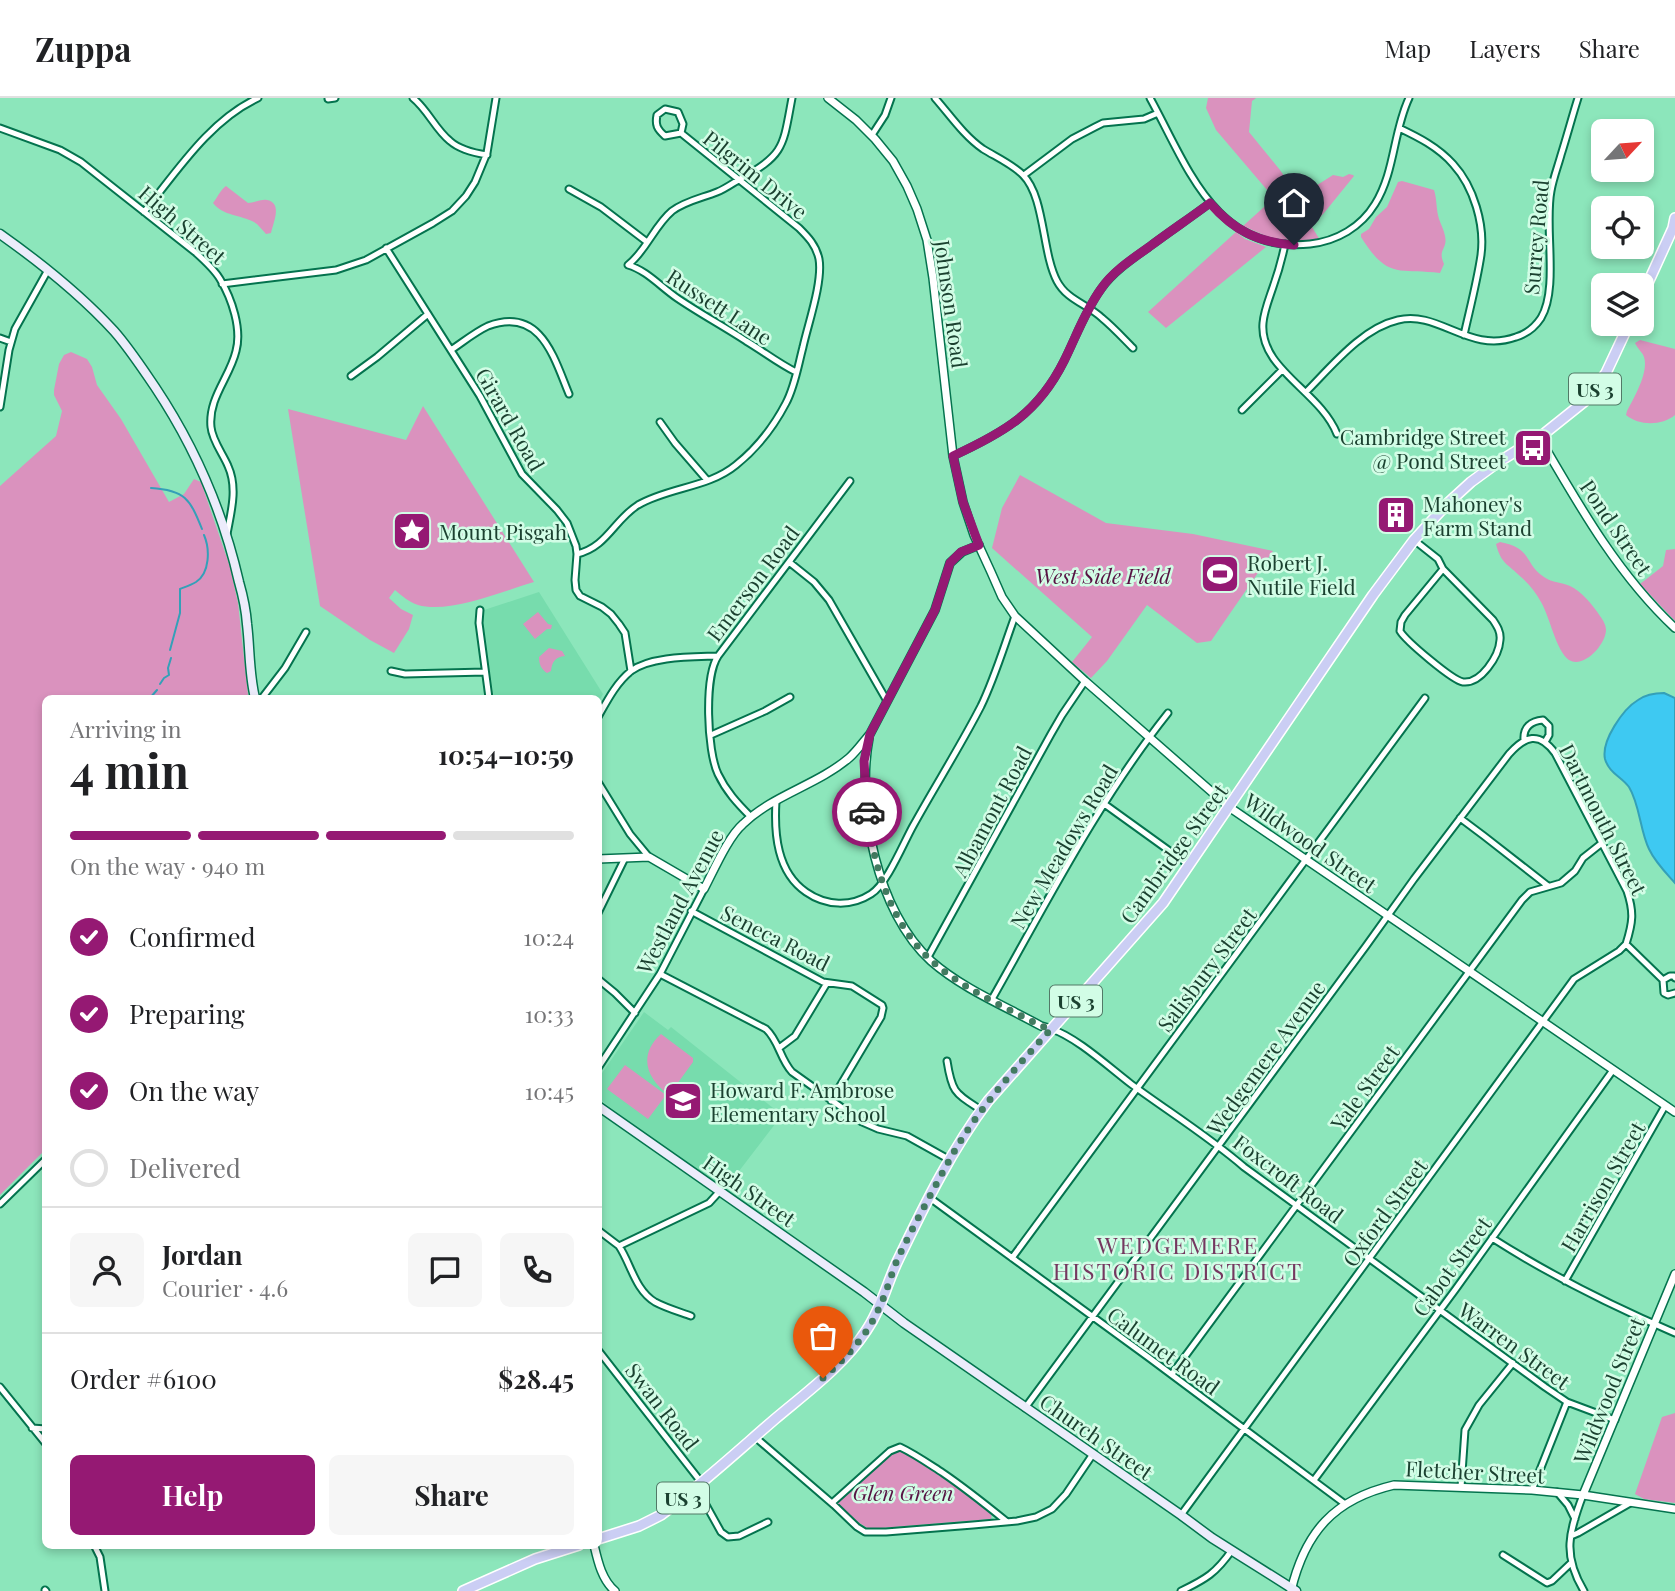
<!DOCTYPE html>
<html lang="en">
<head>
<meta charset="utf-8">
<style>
	:root { --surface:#fff; --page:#f6f6f6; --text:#202124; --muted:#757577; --line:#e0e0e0; --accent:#951973 }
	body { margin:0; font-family:"Playfair Display",serif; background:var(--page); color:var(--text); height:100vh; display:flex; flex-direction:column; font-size:26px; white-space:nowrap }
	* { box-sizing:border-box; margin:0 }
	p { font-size:23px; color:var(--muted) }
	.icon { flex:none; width:38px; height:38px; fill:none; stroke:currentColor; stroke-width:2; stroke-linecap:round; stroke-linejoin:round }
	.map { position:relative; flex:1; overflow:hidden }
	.side { position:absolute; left:42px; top:597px; width:560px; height:854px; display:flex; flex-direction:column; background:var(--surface); border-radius:10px; box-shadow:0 4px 10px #0003 }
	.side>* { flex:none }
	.needle { width:46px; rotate:64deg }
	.buttons { position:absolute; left:1591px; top:21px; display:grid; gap:14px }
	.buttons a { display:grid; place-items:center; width:63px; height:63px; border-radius:10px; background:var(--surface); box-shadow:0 4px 10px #0003; font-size:35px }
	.pin { position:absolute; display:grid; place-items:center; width:60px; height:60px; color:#fff; margin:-72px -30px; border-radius:50% 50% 50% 0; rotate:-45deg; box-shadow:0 0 7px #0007 }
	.pin .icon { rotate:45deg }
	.courier { position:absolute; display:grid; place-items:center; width:70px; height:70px; margin:-35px; border:5px solid #951973; border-radius:50%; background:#fff; color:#222; box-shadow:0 2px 9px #0007 }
	.summary em { font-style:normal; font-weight:700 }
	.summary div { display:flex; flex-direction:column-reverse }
	.summary { display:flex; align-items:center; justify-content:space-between; height:119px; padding:0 28px }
	h1 { font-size:46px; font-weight:700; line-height:52px }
	.bar { display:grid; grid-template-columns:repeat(4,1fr); gap:10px 7px; align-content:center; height:84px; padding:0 28px }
	.bar i { height:9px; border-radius:5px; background:var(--line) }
	.bar .active { background:var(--accent) }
	.bar p { grid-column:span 4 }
	.line { display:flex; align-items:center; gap:18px; padding:0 28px; border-top:2px solid var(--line) }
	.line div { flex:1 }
	.round { display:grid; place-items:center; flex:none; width:74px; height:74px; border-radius:10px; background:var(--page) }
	ol { padding:0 28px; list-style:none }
	li { display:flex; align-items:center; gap:21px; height:77px }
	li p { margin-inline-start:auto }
	li .icon { padding:7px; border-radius:50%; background:var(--accent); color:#fff; stroke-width:4 }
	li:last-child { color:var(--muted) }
	li i { width:38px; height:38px; border:4px solid var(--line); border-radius:50% }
	.action { display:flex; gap:14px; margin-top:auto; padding:14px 28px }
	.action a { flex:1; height:80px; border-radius:10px; background:var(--accent); color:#fff; font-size:28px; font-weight:700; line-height:80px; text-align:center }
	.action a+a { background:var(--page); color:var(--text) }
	header { display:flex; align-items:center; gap:42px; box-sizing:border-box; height:98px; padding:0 35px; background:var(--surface); border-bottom:2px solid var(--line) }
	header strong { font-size:33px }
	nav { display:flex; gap:38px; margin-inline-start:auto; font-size:24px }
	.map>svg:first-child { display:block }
	.built { fill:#77dcad }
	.green { fill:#da92be }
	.water { fill:#3ec9f2; stroke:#34a0b8; stroke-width:2 }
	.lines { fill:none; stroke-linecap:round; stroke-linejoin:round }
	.stream { stroke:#34a0b8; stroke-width:2 }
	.minor-casing { stroke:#04734e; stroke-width:9 }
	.tertiary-casing { stroke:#04734e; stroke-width:10 }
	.secondary-casing { stroke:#04734e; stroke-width:11 }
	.trunk-casing { stroke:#fff; stroke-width:12 }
	.minor { stroke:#fff; stroke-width:5 }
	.tertiary { stroke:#fff; stroke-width:7 }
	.secondary { stroke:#ececfb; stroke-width:8 }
	.trunk { stroke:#cbcef4; stroke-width:9 }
	.done { stroke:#437b61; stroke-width:7; stroke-dasharray:0 12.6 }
	.route { stroke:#951973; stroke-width:9 }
	.labels { text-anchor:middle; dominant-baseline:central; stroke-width:5; stroke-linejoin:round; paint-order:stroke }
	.shield { fill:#d2fde6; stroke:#527967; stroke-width:2 }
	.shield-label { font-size:19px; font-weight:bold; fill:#1b4130 }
	.street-label { font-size:21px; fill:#1b4130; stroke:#d2fde6 }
	.poi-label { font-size:21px; fill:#1b4130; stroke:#d2fde6; text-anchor:start }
	.park-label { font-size:21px; font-style:italic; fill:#571243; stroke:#d2fde6 }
	.neighbourhood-label { font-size:23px; letter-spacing:2px; fill:#753860; stroke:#d2fde6 }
</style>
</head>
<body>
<header>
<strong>Zuppa</strong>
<nav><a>Map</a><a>Layers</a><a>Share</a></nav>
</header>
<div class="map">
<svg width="1675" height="1493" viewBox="0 0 1675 1493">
	<rect width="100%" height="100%" fill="#8ce6bb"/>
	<path class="built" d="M539,494L603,596L599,603L598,600H494L481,516L484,512Z
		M644,914L668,932L671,929L782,1017L723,1094L599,1001L598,981Z"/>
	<path class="green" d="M1208,0H1256L1252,3L1249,34L1280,72L1300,101L1311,91L1333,77L1343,79L1349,76L1353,77L1354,78L1324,115L1320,119L1307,121L1320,142H1293L1271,140L1243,128L1274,100L1216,32L1206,10Z
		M1402,83L1434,92C1437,101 1436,112 1439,121C1441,127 1444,132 1445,138C1448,152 1437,151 1444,166L1440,175C1398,170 1388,182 1361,139V136L1369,131L1376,119L1387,109L1398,84Z
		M226,88L248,105C254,105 261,101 267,102C283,105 273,125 271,135L266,136C262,132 259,127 254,124C241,117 223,118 213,105C217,100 221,91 226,88Z
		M1236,134L1245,141L1266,149L1166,230L1148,214Z
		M1640,242L1675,251V317C1662,328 1639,328 1626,317L1627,313C1634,300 1649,274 1644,259C1643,255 1637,250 1635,245Z
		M71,254L87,261L92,269L97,287L121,321L169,404L184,396L194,381L201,384L230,469L238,505L248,597V600H46L45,1052L0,1097V388L56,338L62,313L54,297V292L59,266L64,257Z
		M423,308L534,484C503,493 449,516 418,507C409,504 402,498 395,492L389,500L401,511L413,517L409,531L394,555L370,542L320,508L288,311L406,342Z
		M1020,377L1106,425L1193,436L1273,453L1211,543L1197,545L1147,507L1107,563L1091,580L1072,564L1092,539L992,450L1002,410Z
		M1500,444C1533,450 1524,466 1544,479C1553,485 1561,484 1570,488C1581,493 1593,507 1600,518C1603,522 1606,527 1606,532C1606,546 1584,571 1569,562C1556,553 1550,519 1541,504C1536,495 1529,486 1521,479C1508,466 1501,466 1496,446Z
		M1675,451V523L1640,486L1663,468L1666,452Z
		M538,514L548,526L552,527L551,531H547L535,541L523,526Z
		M549,550L562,553L565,558C555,559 552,564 551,573L547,575C541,571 539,566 539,559Z
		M661,936L693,960V964L669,997C646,980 638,957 661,936Z
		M625,967L666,997L648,1021L607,991Z
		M1675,1315V1405L1644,1401L1635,1396L1662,1319Z
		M901,1352L907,1354L992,1415L991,1421L869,1431L858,1424L839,1407L837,1403L892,1355Z"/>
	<path class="water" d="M1664,595L1675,600V785C1666,775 1655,764 1649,751C1640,733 1640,707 1629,689C1622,679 1609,675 1605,661C1601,643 1623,611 1638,602C1645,597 1655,595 1664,595Z"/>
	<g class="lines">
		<path class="stream" d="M151,390C185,392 190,401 202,431
			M170,552L180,515V491C185,489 191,487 196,484C210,475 210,451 204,437
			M160,586L164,580L169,577L168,570L171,560
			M150,600L157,592"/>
		<g class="minor-casing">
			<path id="minor" d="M413,0C428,12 435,31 450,43C460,52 474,55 487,57
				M792,0C783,48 785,57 740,81C733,85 725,91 717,94C702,100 685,103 672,113C654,128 647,152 628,167C646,172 661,189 677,200C699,215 723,228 746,243C763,253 778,265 796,274
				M935,0C950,17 964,38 983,51C996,59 1012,66 1023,77C1045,99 1042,155 1057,183C1067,202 1087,206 1102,220C1113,229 1123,240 1133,250
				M1150,0C1187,67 1215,156 1310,146C1337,143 1361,129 1375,106C1395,74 1393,34 1409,0
				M328,1L335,0
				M0,30L60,52L81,64L195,154C204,162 214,171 220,181C232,201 242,231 236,253C230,279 208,300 211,329C212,342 223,356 228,368C238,390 231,414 227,436
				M1399,30C1418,39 1438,49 1453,66C1474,89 1485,127 1481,157C1477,184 1470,210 1464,237
				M872,37L885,17L891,0
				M1024,77L1072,41L1095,29L1103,25L1144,21L1158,15
				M569,91L601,109L647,144
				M144,114C177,73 210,22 258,0
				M1285,146C1282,161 1278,175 1273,189C1269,201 1264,213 1263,225C1259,271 1320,293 1337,336
				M386,150L480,298L522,376L557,412L567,425L576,448L577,456L575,482L576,492L580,498L602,509L611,516L619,526L625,535L631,573
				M222,186L336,172L366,162L433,125L452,113L466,98L475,84L487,55L496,0
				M0,240L11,244
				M451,252C463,244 475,234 488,228C541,208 554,260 569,296
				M351,278L377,259L428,216
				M1306,294C1331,269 1362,230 1398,222C1439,212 1469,256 1516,239C1526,236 1535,229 1541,220C1559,190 1544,129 1551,93C1553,81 1558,68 1561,57C1567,38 1572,19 1578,0
				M0,309L9,252L15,231L48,172
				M1242,312L1282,272
				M660,324L675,345L707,382
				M953,358C1005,334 1038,315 1064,263C1076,239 1085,213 1101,191C1113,174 1132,161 1149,149C1169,134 1190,120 1210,105
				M1414,442L1438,461L1443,471L1493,522C1497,528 1501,534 1500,542C1499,558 1481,586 1463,584C1452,582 1406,543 1400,533L1401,524L1405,517L1443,471
				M577,456C607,449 614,422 638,407C669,389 708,390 736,367C756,351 774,328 786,305C795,288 798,268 803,249C808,226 823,184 819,161C816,147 808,139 799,130L681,35L683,26L678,14L665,11L657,17C655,27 657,31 665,38L681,35
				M789,464L814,484L829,502L887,603
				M480,512L479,525L489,600
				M718,558C704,579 707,653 718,676C726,693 737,705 751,719
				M391,573L405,576L485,574
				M262,600L285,570L306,534
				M598,619C607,603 616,585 631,573C651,558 693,559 718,558L850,383
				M711,637L765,613L790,599
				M1524,642C1523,629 1531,623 1543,622L1549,628V637L1545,644
				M598,684L630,736L649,759
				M776,703C774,736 777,774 806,794C826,808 851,809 871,796C887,786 903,746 913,728C935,688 960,649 981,608C995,579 1004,548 1015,518
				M1103,705L1189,767
				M1460,720L1484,738L1548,788
				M691,813L823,884L852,888L882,907L883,910L881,919L831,1003
				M598,815L625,760
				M928,859L1051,636L1062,617L1085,583
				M660,876L766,931C779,943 780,961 792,974L862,1024L878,1031L907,1038L950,1062
				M598,881L615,895L635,915
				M1663,882L1664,895L1668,897L1675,895
				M992,901C1047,804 1098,703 1168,615
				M1051,931C1075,938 1110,970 1131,986C1169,1014 1208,1038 1244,1069L1545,1289L1567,1304L1615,1322
				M779,950L795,938L827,885
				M947,963C952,995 955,995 981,1012
				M598,970L660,876L704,791
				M930,1100L1148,1259L1345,1406
				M0,1106L46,1061
				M598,1132L619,1148L709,1105L720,1093
				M1492,1140C1550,1177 1612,1208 1675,1235
				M619,1148C631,1166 635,1192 655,1204C666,1210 680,1214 691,1218
				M1012,1160L1425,600
				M1565,1183L1665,1008
				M598,1252L701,1384
				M1172,1276L1522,802L1530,794L1561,785L1575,773L1583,760L1602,745
				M0,1289L46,1346
				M1025,1310L1366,848L1414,781L1509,656C1525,638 1539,633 1555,655L1627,793C1634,814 1633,824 1626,846L1663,882L1670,878H1674L1675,880
				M32,1330L46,1331
				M755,1339L834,1407L857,1429L865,1434H886L973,1427L1017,1423L1036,1419L1052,1411L1066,1396L1093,1356
				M1314,1382L1455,1192L1613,972
				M696,1389L721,1434L728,1439L739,1438L768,1424
				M1461,1389L1465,1332L1479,1307L1513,1265
				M1532,1392L1567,1304
				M1557,1394L1568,1407L1575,1421
				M1583,1397C1569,1434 1562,1457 1584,1493
				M832,1405L890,1353L900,1349C915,1356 929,1366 943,1375C965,1390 985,1406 1006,1423
				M1181,1417L1574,881L1619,853L1626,846
				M1571,1438L1578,1435L1630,1405
				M94,1447L100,1459L105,1493
				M1503,1457L1547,1485L1552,1483L1571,1465
				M45,1492L46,1493
				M1181,1493C1206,1481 1216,1475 1232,1452"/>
		</g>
		<g class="tertiary-casing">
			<path id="tertiary" d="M828,0L856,22L875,41L893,63L907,88L917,111L927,142L933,180L953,358L963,404L974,437L991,474L1002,499L1015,518L1085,583L1229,709L1675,1014
				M1539,339C1578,406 1618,477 1675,530
				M869,640C856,709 877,814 931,863C963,891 1005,908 1041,928L1051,931
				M598,761L649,759L704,791C714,772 728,739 743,726C773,697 817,687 849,660C857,653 863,644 870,636L935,512L950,465L962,454L979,447
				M1583,1397L1675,1176
				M594,1447C598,1464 602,1482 615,1493
				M1291,1493C1305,1434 1334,1401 1394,1387L1532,1392L1583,1397L1675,1411"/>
		</g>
		<g class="secondary-casing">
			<path id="secondary" d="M0,136C41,165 80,196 114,233C129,250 142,270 155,289C195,349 223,414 239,484C243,498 246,512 247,526C250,550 249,576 255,600
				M598,1008L864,1194L904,1225L1181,1417L1212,1440L1296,1493"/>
		</g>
		<g class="trunk-casing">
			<path id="trunk" d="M1642,198L1673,130L1675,120
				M598,1441L639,1428L661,1417C701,1387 738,1353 775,1321C807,1294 843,1268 866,1233C882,1210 887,1184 899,1160C925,1106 952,1051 988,1003L1163,805L1373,497L1414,442L1448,405L1471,384L1497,365L1545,335L1585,303L1606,275L1629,226
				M463,1493L535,1461L579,1447"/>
		</g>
		<use href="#minor" class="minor"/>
		<use href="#tertiary" class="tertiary"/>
		<use href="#secondary" class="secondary"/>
		<use href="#trunk" class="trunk"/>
	</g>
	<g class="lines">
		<path class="done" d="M823,1280C846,1260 867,1238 879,1210C887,1194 891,1176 898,1160C914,1127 932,1094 950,1061C977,1012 1014,972 1051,931L1041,928C1005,909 965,892 934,865C892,829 873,768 867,714"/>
		<path class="route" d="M867,714L864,663L870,636L935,512L950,465L961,454L979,447L963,404L953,358C1005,334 1038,315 1064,263C1076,239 1085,213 1101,191C1112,174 1132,161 1149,149C1169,134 1190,120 1210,105C1234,133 1258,144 1294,147"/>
	</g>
	<defs>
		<g id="bus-square" transform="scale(2.0125)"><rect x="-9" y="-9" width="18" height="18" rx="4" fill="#951973" stroke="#d2fde6"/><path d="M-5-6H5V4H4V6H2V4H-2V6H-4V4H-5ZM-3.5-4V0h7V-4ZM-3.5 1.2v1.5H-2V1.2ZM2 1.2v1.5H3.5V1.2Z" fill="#fff"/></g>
		<g id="building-square" transform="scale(2.0125)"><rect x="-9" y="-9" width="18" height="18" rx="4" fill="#951973" stroke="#d2fde6"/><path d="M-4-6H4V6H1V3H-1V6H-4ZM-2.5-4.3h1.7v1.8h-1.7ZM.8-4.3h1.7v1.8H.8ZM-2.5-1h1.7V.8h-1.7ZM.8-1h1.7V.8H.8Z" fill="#fff"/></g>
		<g id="sight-square" transform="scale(2.0125)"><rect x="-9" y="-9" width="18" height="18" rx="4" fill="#951973" stroke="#d2fde6"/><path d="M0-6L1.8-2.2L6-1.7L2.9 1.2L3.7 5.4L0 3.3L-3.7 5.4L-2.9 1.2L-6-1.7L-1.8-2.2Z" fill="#fff"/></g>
		<g id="stadium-square" transform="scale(2.0125)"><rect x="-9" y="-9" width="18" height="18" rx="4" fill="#951973" stroke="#d2fde6"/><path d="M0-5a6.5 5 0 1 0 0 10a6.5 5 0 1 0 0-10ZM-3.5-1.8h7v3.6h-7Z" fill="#fff"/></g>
		<g id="school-square" transform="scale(2.0125)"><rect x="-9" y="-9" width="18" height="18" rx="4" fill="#951973" stroke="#d2fde6"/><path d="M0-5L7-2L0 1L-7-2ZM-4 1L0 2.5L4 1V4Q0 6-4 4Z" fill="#fff"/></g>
	</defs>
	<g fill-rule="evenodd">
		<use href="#bus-square" x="1533" y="350"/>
		<use href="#building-square" x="1396" y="417"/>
		<use href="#sight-square" x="412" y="433"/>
		<use href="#stadium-square" x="1220" y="476"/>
		<use href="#school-square" x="683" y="1003"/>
	</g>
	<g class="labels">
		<g class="shield">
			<rect x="1569" y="275.5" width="52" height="31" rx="5"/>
			<rect x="1050" y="887.5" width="52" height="31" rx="5"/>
			<rect x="657" y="1384.5" width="52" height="31" rx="5"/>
		</g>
		<g class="shield-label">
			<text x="1595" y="291">US 3</text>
			<text x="1076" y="903">US 3</text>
			<text x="683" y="1400">US 3</text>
		</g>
		<g class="street-label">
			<text transform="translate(756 76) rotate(39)">Pilgrim Drive</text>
			<text transform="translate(183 126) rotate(41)">High Street</text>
			<text transform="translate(1535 139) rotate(-85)">Surrey Road</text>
			<text transform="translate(952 206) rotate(82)">Johnson Road</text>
			<text transform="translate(720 208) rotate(33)">Russett Lane</text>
			<text transform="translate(511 321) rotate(60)">Girard Road</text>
			<text transform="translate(1617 429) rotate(56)">Pond Street</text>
			<text transform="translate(752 485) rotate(-53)">Emerson Road</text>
			<text transform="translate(991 713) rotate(-62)">Albamont Road</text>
			<text transform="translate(1604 721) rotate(63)">Dartmouth Street</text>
			<text transform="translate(1311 744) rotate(35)">Wildwood Street</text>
			<text transform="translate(1063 748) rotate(-59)">New Meadows Road</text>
			<text transform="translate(1173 755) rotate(-54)">Cambridge Street</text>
			<text transform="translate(679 803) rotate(-62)">Westland Avenue</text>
			<text transform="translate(776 839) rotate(27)">Seneca Road</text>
			<text transform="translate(1206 871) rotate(-53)">Salisbury Street</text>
			<text transform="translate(1265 959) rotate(-54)">Wedgemere Avenue</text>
			<text transform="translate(1364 989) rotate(-54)">Yale Street</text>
			<text transform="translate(1289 1080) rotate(37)">Foxcroft Road</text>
			<text transform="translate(1602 1088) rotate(-60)">Harrison Street</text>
			<text transform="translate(750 1092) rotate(35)">High Street</text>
			<text transform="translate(1384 1114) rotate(-54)">Oxford Street</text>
			<text transform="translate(1451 1168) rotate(-54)">Cabot Street</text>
			<text transform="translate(1515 1247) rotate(36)">Warren Street</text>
			<text transform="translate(1164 1252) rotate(36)">Calumet Road</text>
			<text transform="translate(1608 1292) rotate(-68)">Wildwood Street</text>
			<text transform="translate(663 1308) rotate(52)">Swan Road</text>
			<text transform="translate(1097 1338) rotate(35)">Church Street</text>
			<text transform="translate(1475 1373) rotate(3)">Fletcher Street</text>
		</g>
		<g class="poi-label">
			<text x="1506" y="338" text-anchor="end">Cambridge Street<tspan x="1506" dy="24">@ Pond Street</tspan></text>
			<text x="1423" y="405">Mahoney's<tspan x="1423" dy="24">Farm Stand</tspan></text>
			<text x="439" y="433">Mount Pisgah</text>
			<text x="1247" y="464">Robert J.<tspan x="1247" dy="24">Nutile Field</tspan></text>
			<text x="710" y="991">Howard F. Ambrose<tspan x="710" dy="24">Elementary School</tspan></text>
		</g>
		<g class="park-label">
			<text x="1103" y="477">West Side Field</text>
			<text x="903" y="1394">Glen Green</text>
		</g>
		<g class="neighbourhood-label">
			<text x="1178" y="1146">WEDGEMERE<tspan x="1178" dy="26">HISTORIC DISTRICT</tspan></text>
		</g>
	</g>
</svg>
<div class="buttons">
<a><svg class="needle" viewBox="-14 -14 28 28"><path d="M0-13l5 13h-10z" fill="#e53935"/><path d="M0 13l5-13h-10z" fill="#757577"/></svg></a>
<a><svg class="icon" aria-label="locate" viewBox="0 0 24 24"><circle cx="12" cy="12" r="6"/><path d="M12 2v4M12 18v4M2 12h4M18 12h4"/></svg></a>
<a><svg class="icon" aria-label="layers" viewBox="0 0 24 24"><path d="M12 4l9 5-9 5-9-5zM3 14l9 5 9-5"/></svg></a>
</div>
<div class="pin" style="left:823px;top:1280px;background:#ea580c"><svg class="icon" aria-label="bag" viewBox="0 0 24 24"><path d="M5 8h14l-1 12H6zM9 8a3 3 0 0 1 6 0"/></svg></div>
<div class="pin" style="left:1294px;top:147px;background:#1f2937"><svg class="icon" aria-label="home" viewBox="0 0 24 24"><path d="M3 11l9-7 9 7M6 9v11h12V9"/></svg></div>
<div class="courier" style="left:867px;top:714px"><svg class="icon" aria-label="car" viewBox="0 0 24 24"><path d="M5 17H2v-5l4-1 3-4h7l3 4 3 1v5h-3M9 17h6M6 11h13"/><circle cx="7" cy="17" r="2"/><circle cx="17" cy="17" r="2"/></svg></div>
<section class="side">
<div class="summary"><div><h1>4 min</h1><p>Arriving in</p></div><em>10:54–10:59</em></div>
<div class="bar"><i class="active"></i><i class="active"></i><i class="active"></i><i></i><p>On the way · 940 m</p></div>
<ol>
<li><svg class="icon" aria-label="check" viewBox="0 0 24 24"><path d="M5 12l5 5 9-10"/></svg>Confirmed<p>10:24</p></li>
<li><svg class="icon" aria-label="check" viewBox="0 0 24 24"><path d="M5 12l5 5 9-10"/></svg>Preparing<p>10:33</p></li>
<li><svg class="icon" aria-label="check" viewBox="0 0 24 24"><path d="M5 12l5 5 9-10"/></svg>On the way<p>10:45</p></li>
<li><i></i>Delivered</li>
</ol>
<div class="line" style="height:126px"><a class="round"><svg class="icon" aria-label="person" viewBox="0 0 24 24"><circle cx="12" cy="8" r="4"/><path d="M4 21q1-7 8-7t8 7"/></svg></a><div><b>Jordan</b><p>Courier · 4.6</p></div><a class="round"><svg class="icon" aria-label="chat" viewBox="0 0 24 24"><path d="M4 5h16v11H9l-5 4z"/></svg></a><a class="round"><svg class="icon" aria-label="phone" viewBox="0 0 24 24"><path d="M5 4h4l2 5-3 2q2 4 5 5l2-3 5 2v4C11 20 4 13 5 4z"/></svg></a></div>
<div class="line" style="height:91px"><div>Order #6100</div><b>$28.45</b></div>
<div class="action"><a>Help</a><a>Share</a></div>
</section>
</div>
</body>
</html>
